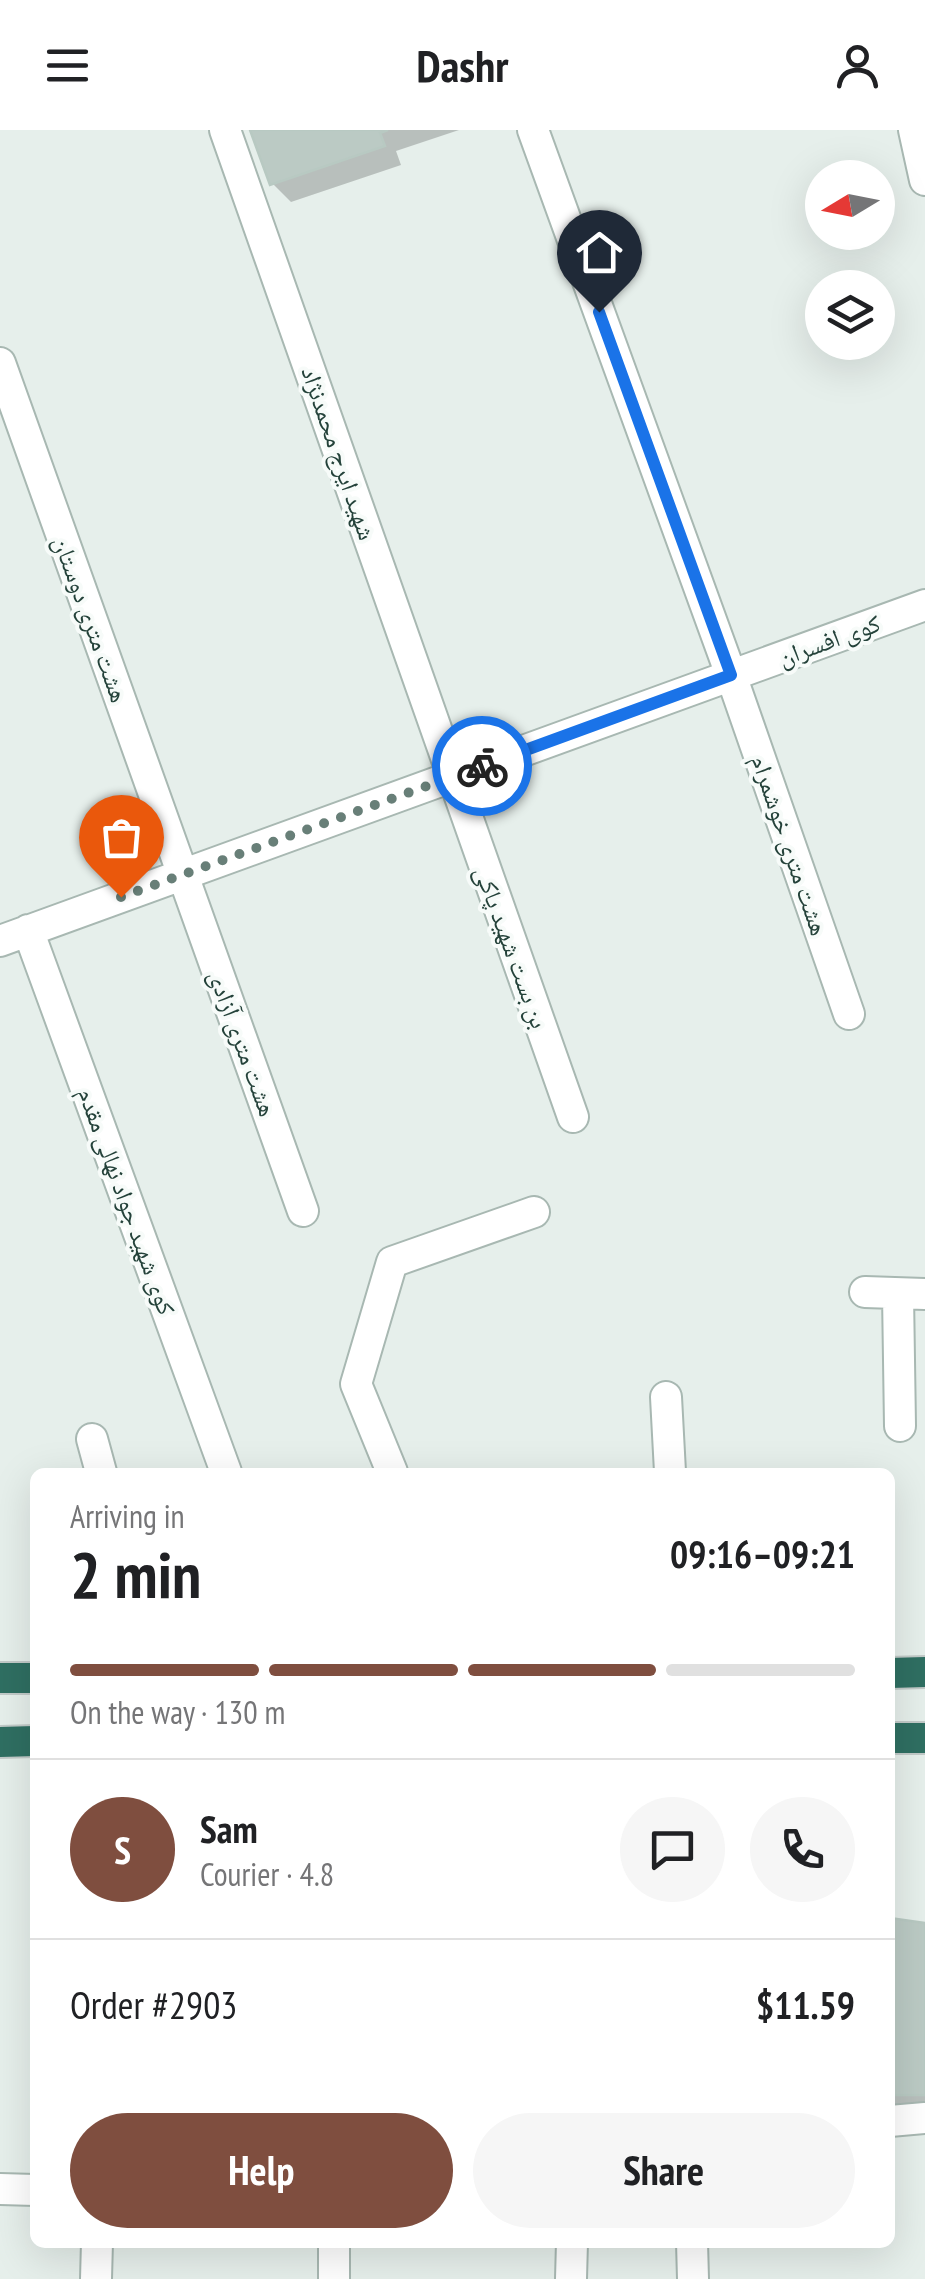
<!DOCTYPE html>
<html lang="en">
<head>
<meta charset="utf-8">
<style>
	:root { --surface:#fff; --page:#f6f6f6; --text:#202124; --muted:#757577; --line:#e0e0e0; --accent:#7f4e3f }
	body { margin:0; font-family:"PT Sans Narrow","Noto Naskh Arabic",sans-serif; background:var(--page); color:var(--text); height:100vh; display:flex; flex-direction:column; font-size:38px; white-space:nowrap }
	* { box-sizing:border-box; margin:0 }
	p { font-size:32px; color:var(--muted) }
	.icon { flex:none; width:55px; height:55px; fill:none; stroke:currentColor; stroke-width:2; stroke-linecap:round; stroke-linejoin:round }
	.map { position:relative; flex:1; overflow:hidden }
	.panel { position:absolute; left:30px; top:1338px; width:865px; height:780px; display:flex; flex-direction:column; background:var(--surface); border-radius:15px; box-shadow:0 10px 40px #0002 }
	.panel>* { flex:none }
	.needle { width:65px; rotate:260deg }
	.buttons { position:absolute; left:805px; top:30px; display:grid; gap:20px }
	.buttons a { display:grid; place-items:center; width:90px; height:90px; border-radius:50%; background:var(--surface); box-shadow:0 10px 40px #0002; font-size:50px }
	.pin { position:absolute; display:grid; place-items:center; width:85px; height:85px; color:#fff; margin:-102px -42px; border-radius:50% 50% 50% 0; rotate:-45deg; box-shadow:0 0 10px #0007 }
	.pin .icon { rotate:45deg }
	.courier { position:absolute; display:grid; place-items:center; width:100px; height:100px; margin:-50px; border:8px solid #1a73e8; border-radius:50%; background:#fff; color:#222; box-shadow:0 2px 12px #0007 }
	.overview em { font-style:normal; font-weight:600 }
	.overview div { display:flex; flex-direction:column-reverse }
	.overview { display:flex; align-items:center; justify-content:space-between; height:170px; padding:0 40px }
	h1 { font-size:65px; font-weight:600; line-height:75px }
	.bar { display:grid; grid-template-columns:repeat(4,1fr); gap:15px 10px; align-content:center; height:120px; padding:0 40px }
	.bar i { height:12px; border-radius:8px; background:var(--line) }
	.bar .selected { background:var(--accent) }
	.bar p { grid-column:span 4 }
	.line { display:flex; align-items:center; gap:25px; padding:0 40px; border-top:2px solid var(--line) }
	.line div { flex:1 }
	.round { display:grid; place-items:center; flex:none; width:105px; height:105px; border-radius:52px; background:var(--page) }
	.button { display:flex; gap:20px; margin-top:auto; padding:20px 40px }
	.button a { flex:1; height:115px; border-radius:60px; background:var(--accent); color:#fff; font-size:40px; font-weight:600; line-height:115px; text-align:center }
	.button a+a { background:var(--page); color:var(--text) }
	header { display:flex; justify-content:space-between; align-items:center; height:130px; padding:0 40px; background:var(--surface); font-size:45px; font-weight:600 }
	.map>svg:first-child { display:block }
	.shadow { fill:#0003 }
	.building { fill:#bbcac4; stroke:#b8c9c2; stroke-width:2.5 }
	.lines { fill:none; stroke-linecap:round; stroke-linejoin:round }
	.minor-casing { stroke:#a8b8b2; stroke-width:34 }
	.highway-casing { stroke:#c2cac8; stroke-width:34 }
	.minor { stroke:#fff; stroke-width:30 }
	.highway { stroke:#2f6f62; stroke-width:30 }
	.done { stroke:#687f78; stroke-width:10; stroke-dasharray:0 18 }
	.route { stroke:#1a73e8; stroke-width:12 }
	.labels { text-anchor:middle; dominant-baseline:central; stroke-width:8; stroke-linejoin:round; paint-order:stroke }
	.street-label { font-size:25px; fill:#24423a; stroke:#f7fbf9 }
</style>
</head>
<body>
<header><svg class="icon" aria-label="menu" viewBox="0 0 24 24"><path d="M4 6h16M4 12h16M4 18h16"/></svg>Dashr<svg class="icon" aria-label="person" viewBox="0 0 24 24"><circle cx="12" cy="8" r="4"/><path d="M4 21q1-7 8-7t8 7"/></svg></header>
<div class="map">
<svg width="925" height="2149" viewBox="0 0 925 2149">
	<rect width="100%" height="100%" fill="#e6efeb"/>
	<path class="shadow" d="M253,0H459L396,21L401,35L291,72L272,53Z
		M890,1791L925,1795V1982H890Z"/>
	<path class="building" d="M250,0H388L380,3L385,16L270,55Z
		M890,1788L925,1793V1965H890Z"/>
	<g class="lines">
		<g class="minor-casing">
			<path id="minor" d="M225,0L573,987
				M533,0L731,545L849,884
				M914,0L925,50
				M0,233L303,1081
				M28,800L226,1342
				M0,811L925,475
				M865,1162L925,1164
				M898,1164L900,1296
				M666,1267L670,1342
				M92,1309L101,1342
				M392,1342L356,1254L392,1132L534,1082
				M890,1991L925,1988
				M0,2059L35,2060
				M692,2112L693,2149
				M96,2149L97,2112
				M334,2149V2112
				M571,2149L572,2112"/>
		</g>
		<g class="highway-casing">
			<path id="highway" d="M890,1543L925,1542
				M0,1548H35
				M890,1608H925
				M0,1612L35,1611"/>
		</g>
		<use href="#minor" class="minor"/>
		<use href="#highway" class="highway"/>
	</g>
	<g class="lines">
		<path class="done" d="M121,767L482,636"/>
		<path class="route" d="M482,636L731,545L599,182"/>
	</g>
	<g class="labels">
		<g class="street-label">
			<text transform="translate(339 323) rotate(71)">شهید ایرج محمدنژاد</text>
			<text transform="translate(91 489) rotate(70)">هشت متری دوستان</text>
			<text transform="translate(829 510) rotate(-20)">کوی افسران</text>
			<text transform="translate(790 715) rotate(71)">هشت متری خوشمرام</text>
			<text transform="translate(512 817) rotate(70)">بن بست شهید پاکى</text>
			<text transform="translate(243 913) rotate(70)">هشت متری آزادی</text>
			<text transform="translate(127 1071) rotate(70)">کوی شهید جواد نهالی مقدم</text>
		</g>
	</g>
</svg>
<div class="buttons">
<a><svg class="needle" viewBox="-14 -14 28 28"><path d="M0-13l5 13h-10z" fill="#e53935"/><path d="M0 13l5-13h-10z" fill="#757577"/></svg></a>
<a><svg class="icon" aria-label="layers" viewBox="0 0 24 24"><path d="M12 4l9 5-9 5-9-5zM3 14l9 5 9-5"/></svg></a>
</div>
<div class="pin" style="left:121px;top:767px;background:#ea580c"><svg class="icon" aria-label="bag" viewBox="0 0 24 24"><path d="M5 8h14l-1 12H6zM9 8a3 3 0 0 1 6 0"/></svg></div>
<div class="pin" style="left:599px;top:182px;background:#1f2937"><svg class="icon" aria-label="home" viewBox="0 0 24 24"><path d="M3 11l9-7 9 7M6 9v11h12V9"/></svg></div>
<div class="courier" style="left:482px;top:636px"><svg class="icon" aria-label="bike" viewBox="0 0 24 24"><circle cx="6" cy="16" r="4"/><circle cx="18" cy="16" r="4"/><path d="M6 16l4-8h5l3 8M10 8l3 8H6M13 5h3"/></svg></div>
<section class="panel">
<div class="overview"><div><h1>2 min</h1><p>Arriving in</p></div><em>09:16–09:21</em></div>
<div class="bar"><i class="selected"></i><i class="selected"></i><i class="selected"></i><i></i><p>On the way · 130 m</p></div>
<div class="line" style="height:180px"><b class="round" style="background:var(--accent);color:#fff">S</b><div><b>Sam</b><p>Courier · 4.8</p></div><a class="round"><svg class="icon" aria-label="chat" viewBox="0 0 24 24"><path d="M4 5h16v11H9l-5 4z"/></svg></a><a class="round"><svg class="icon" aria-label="phone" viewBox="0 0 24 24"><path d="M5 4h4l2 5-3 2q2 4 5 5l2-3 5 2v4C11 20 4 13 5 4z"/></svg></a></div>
<div class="line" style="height:130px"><div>Order #2903</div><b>$11.59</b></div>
<div class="button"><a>Help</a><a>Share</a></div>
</section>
</div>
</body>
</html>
